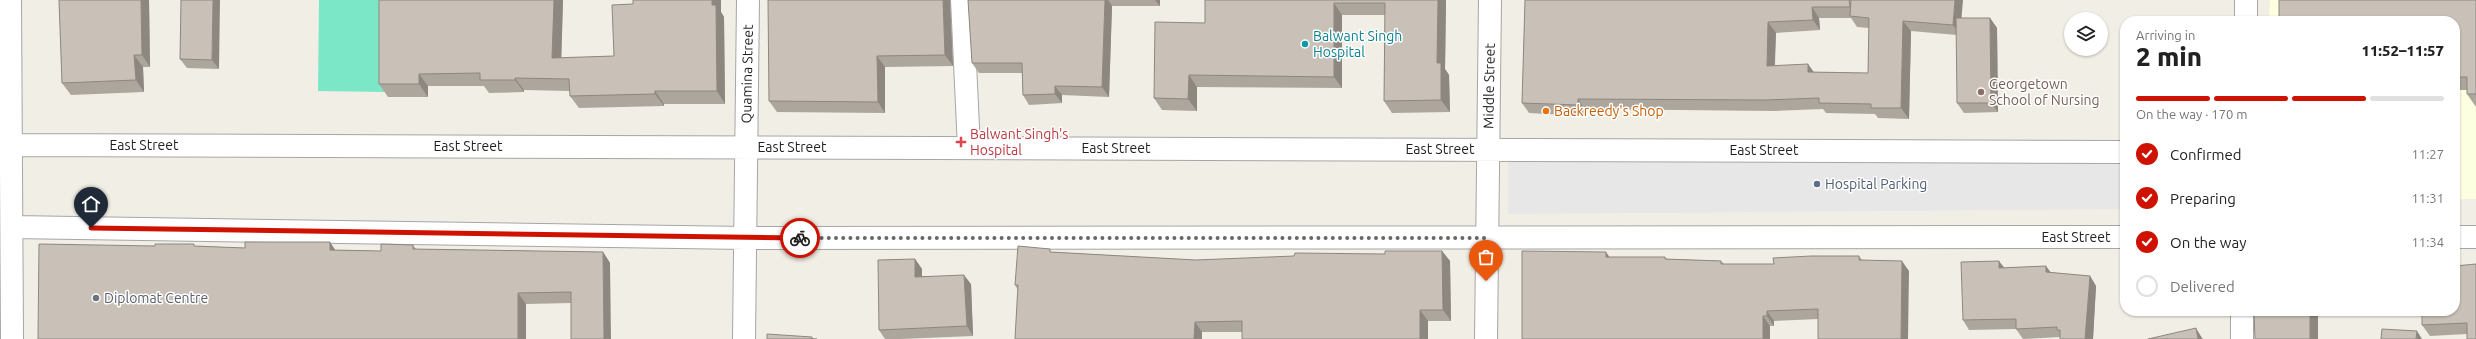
<!DOCTYPE html>
<html lang="en">
<head>
<meta charset="utf-8">
<style>
	:root { --surface:#fff; --page:#f6f6f6; --text:#222; --muted:#767676; --line:#e0e0e0; --accent:#cf1200 }
	body { margin:0; font-family:Ubuntu,sans-serif; background:var(--page); color:var(--text); height:100vh; display:flex; flex-direction:column; font-size:15px; white-space:nowrap }
	* { box-sizing:border-box; margin:0 }
	p { font-size:13px; color:var(--muted) }
	.icon { flex:none; width:22px; height:22px; fill:none; stroke:currentColor; stroke-width:2; stroke-linecap:round; stroke-linejoin:round }
	.map { position:relative; flex:1; overflow:hidden }
	.panel { position:absolute; left:2120px; top:16px; width:340px; height:300px; display:flex; flex-direction:column; background:var(--surface); border-radius:16px; box-shadow:0 1px 3px #0004 }
	.panel>* { flex:none }
	.controls { position:absolute; left:2064px; top:12px; display:grid; gap:8px }
	.controls a { display:grid; place-items:center; width:44px; height:44px; border-radius:50%; background:var(--surface); box-shadow:0 1px 3px #0004; font-size:20px }
	.pin { position:absolute; display:grid; place-items:center; width:34px; height:34px; color:#fff; margin:-41px -17px; border-radius:50% 50% 50% 0; rotate:-45deg; box-shadow:0 0 4px #0007 }
	.pin .icon { rotate:45deg }
	.courier { position:absolute; display:grid; place-items:center; width:40px; height:40px; margin:-20px; border:3px solid #cf1200; border-radius:50%; background:#fff; color:#222; box-shadow:0 1px 5px #0007 }
	.summary em { font-style:normal; font-weight:800 }
	.summary div { display:flex; flex-direction:column-reverse }
	.summary { display:flex; align-items:center; justify-content:space-between; height:68px; padding:0 16px }
	h1 { font-size:26px; font-weight:800; line-height:30px }
	.bar { display:grid; grid-template-columns:repeat(4,1fr); gap:6px 4px; align-content:center; height:48px; padding:0 16px }
	.bar i { height:5px; border-radius:3px; background:var(--line) }
	.bar .current { background:var(--accent) }
	.bar p { grid-column:span 4 }
	ol { padding:0 16px; list-style:none }
	li { display:flex; align-items:center; gap:12px; height:44px }
	li p { margin-inline-start:auto }
	li .icon { padding:4px; border-radius:50%; background:var(--accent); color:#fff; stroke-width:4 }
	li:last-child { color:var(--muted) }
	li i { width:22px; height:22px; border:2px solid var(--line); border-radius:50% }
	.map>svg:first-child { display:block }
	.education { fill:#fcffe0 }
	.pitch { fill:#7ce7c7 }
	.parking { fill:#e7e7e7 }
	.lines { fill:none; stroke-linecap:round; stroke-linejoin:round }
	.minor-casing { stroke:#a6a6a6; stroke-width:24 }
	.minor { stroke:#fff; stroke-width:22 }
	.wall { fill:#ada69d; fill-rule:evenodd }
	.shaded-wall { fill:#8d8780 }
	.building { fill:#c9c1b7; stroke:#8d8780 }
	.done { stroke:#686764; stroke-width:4; stroke-dasharray:0 7.2 }
	.route { stroke:#cf1200; stroke-width:5 }
	.culture-dot { fill:#0f9aa8; stroke:#fff; stroke-width:1.5 }
	.education-dot { fill:#8d6e63; stroke:#fff; stroke-width:1.5 }
	.food-dot { fill:#e8710a; stroke:#fff; stroke-width:1.5 }
	.health-dot { fill:#e0444e; stroke:#fff; stroke-width:1.5 }
	.service-dot { fill:#5c6f8a; stroke:#fff; stroke-width:1.5 }
	.worship-dot { fill:#6b7280; stroke:#fff; stroke-width:1.5 }
	.labels { text-anchor:middle; dominant-baseline:central; stroke-width:3; stroke-linejoin:round; paint-order:stroke }
	.culture-label { font-size:14px; fill:#0d838f; stroke:#fff; text-anchor:start }
	.street-label { font-size:14px; fill:#1f1f1f; stroke:#fff }
	.education-label { font-size:14px; fill:#785e54; stroke:#fff; text-anchor:start }
	.food-label { font-size:14px; fill:#c56008; stroke:#fff; text-anchor:start }
	.health-label { font-size:14px; fill:#be3a42; stroke:#fff; text-anchor:start }
	.service-label { font-size:14px; fill:#4e5e75; stroke:#fff; text-anchor:start }
	.worship-label { font-size:14px; fill:#5b616d; stroke:#fff; text-anchor:start }
</style>
</head>
<body>
<div class="map">
<svg width="2476" height="339" viewBox="0 0 2476 339">
	<rect width="100%" height="100%" fill="#f1eee5"/>
	<path class="education" d="M2270,0H2476V199H2455V21H2269Z"/>
	<path class="pitch" d="M319,0H385L384,92L318,91Z"/>
	<path class="parking" d="M2125,158V209L1508,214V160Z"/>
	<g class="lines">
		<g class="minor-casing">
			<path id="minor" d="M10,0L12,339
				M962,0L969,148
				M2246,21V0
				M0,145L2125,152
				M12,227L746,238L2125,237
				M2455,237H2476
				M744,339L748,0
				M1486,339L1490,0
				M2242,339V311"/>
		</g>
		<use href="#minor" class="minor"/>
	</g>
	<path class="wall" d="M59,0H149L150,67H143L144,92L71,95L62,83Z
		M181,0L219,69L187,68L180,59Z
		M379,0H563L561,58L614,56L633,4V0H721V12L724,17L725,104H664V106L579,108L570,96V91L524,90V92L489,93L484,86H428V97H388L379,84Z
		M950,0L953,66L885,67V113L777,112L769,101Z
		M968,0H1160V6H1112L1109,97L1062,95V103L1029,105L1023,95L1022,73H979L972,63Z
		M1205,0H1446L1445,69L1449,75L1450,112L1392,113L1384,101L1385,15H1342V88L1197,87V111L1162,110L1154,98L1205,23Z
		M1525,0H1890L1961,18H1990L1997,28L1998,112L1964,113L1957,103V35L1911,31L1909,119L1878,118L1875,114L1826,113L1823,109L1774,111L1585,109V116L1529,113L1522,103ZM1819,18H1851L1857,27L1869,28L1868,73L1814,72L1775,66L1776,33L1820,30Z
		M2476,0V107L2467,94V90H2455V21Z
		M330,242L335,250L381,251L413,245L416,249L603,252L610,263L571,303L526,304L196,246L245,248Z
		M1442,251L1450,261L1451,321H1428V339H1242V332H1202V339H1015L1018,290L1015,285L1052,252L1196,260L1385,254Z
		M1859,256L1862,260L1909,271L1818,319L1774,321V326H1770L1610,257H1665L1667,259L1721,261L1724,264H1774Z
		M915,259L922,269V276L971,284L973,336L900,339H885L879,330Z
		M2476,264L2467,334L2430,336L2422,325L2460,266Z
		M2046,266L2051,273L2090,276L2096,286L2093,339H2060V337L2023,339L2016,329L1969,330L1963,320L2004,268Z"/>
	<path class="shaded-wall" d="M141,0H149L150,67L142,55Z
		M213,0H220L219,69L212,60Z
		M554,0H563L561,70L552,58Z
		M712,0H721V12L724,17L725,104L717,91Z
		M943,0H950L953,66L945,55Z
		M1105,0H1108L1112,6L1109,97L1102,87Z
		M1155,0H1160V6Z
		M1438,0H1446L1445,69L1449,75L1450,112L1441,100L1437,63Z
		M1955,0H1963L1960,35L1953,25Z
		M1334,3L1342,15V88L1334,77Z
		M1812,7L1819,18L1820,30L1813,20Z
		M1990,18L1997,28L1998,112L1991,103Z
		M1903,21L1911,31L1909,119L1901,108Z
		M1768,22L1776,33L1774,76L1767,66Z
		M134,55L143,67L144,92L136,80Z
		M877,56L885,67V113L878,102Z
		M1808,64L1816,75L1808,72Z
		M419,74L428,86V97L419,84Z
		M1189,75L1197,87V111L1188,99Z
		M515,78L524,90V92L515,80Z
		M1055,86L1062,95V103L1055,94Z
		M655,91L664,104V106L655,94Z
		M1578,99L1585,109V116L1578,105Z
		M330,242L337,253L330,250Z
		M1442,251L1450,261L1451,321L1443,310Z
		M603,252L610,263L611,339H604Z
		M1606,252L1613,262L1606,257Z
		M2455,258L2460,266L2455,268Z
		M915,259L922,269V286L915,277Z
		M1902,261L1909,271L1908,339H1901Z
		M1999,261L2006,270L1999,268Z
		M2046,266L2053,276L2046,272Z
		M964,275L971,284L973,336L967,326Z
		M2090,276L2096,286L2093,339H2085Z
		M518,293L526,304V339H518Z
		M1420,310L1428,321V339H1420Z
		M1767,311L1774,321V326L1767,316Z
		M2310,311H2318V339H2310Z
		M1763,316L1770,326V339H1763Z
		M1195,322L1202,332V339H1194Z
		M2196,328L2202,338L2203,339H2198Z
		M2417,331L2422,339H2416Z"/>
	<path class="building" d="M59,0H141L142,55H134L136,80L62,83Z
		M181,0H213L212,60L180,59Z
		M379,0H554L552,58L614,56L612,5L633,4V0H712V5H716L717,91H655V94L570,96L569,79L515,78V80H480V73L419,74V84H379Z
		M768,0H943L945,55L877,56L878,102L769,101Z
		M968,0H1105L1102,87L1055,86V94L1023,95L1022,63H972Z
		M1205,0H1438L1437,63H1441V100L1384,101L1385,3H1334V77L1189,75L1188,99L1154,98L1155,22L1205,23Z
		M1525,0H1849L1850,7H1812L1813,20L1768,22L1767,66L1808,64V72L1868,73L1869,18L1850,16L1851,0H1955L1953,25L1903,21L1901,108H1871V104L1819,103V98L1766,100L1578,99V105L1522,103Z
		M2279,0H2476V94H2467V77H2455V21H2279Z
		M1956,18H1990L1991,103H1957Z
		M245,242H330V250L381,251V244L413,245V249L603,252L604,339H571V292L518,293V339H38L39,244L155,246V244H194V246L245,248Z
		M1018,246L1050,249V252L1196,260L1294,256L1295,253L1385,254V251H1442L1443,310H1420V339H1242V321L1195,322L1194,339H1015L1018,285H1015Z
		M1522,251L1606,252V257H1665V259L1721,261V264H1774L1773,258L1811,256H1859V260L1902,261L1901,339H1818V309L1767,311V316H1763V339H1522Z
		M915,259V277L964,275L967,326L879,330L878,260Z
		M1999,261V268L2046,266V272L2090,276L2085,339H2060V330H2057V327L2016,329V319L1963,320L1961,262Z
		M2476,264V339H2467V323L2422,325V311H2455V266Z
		M2254,311H2310V339H2255Z
		M2196,328L2198,339H2148Z
		M2382,329L2417,331L2416,339H2381Z
		M767,334L812,337V339H817H767Z"/>
	<g class="lines">
		<path class="done" d="M800,238H1487L1486,281"/>
		<path class="route" d="M91,228L800,238"/>
	</g>
	<circle class="culture-dot" cx="1305" cy="44" r="4"/>
	<circle class="education-dot" cx="1981" cy="92" r="4"/>
	<circle class="food-dot" cx="1546" cy="111" r="4"/>
	<path class="health-dot" d="M959 136h4v4h4v4h-4v4h-4v-4h-4v-4h4z"/>
	<circle class="service-dot" cx="1817" cy="184" r="4"/>
	<circle class="worship-dot" cx="96" cy="298" r="4"/>
	<g class="labels">
		<g class="culture-label">
			<text x="1313" y="36">Balwant Singh<tspan x="1313" dy="16">Hospital</tspan></text>
		</g>
		<g class="street-label">
			<text transform="translate(747 74) rotate(-89)">Quamina Street</text>
			<text transform="translate(1489 86) rotate(-89)">Middle Street</text>
			<text x="144" y="145">East Street</text>
			<text x="468" y="146">East Street</text>
			<text x="792" y="147">East Street</text>
			<text x="1116" y="148">East Street</text>
			<text x="1440" y="149">East Street</text>
			<text x="1764" y="150">East Street</text>
			<text x="2076" y="237">East Street</text>
		</g>
		<g class="education-label">
			<text x="1989" y="84">Georgetown<tspan x="1989" dy="16">School of Nursing</tspan></text>
		</g>
		<g class="food-label">
			<text x="1554" y="111">Backreedy's Shop</text>
		</g>
		<g class="health-label">
			<text x="970" y="134">Balwant Singh's<tspan x="970" dy="16">Hospital</tspan></text>
		</g>
		<g class="service-label">
			<text x="1825" y="184">Hospital Parking</text>
		</g>
		<g class="worship-label">
			<text x="104" y="298">Diplomat Centre</text>
		</g>
	</g>
</svg>
<div class="controls">
<a><svg class="icon" aria-label="layers" viewBox="0 0 24 24"><path d="M12 4l9 5-9 5-9-5zM3 14l9 5 9-5"/></svg></a>
</div>
<div class="pin" style="left:1486px;top:281px;background:#ea580c"><svg class="icon" aria-label="bag" viewBox="0 0 24 24"><path d="M5 8h14l-1 12H6zM9 8a3 3 0 0 1 6 0"/></svg></div>
<div class="pin" style="left:91px;top:228px;background:#1f2937"><svg class="icon" aria-label="home" viewBox="0 0 24 24"><path d="M3 11l9-7 9 7M6 9v11h12V9"/></svg></div>
<div class="courier" style="left:800px;top:238px"><svg class="icon" aria-label="bike" viewBox="0 0 24 24"><circle cx="6" cy="16" r="4"/><circle cx="18" cy="16" r="4"/><path d="M6 16l4-8h5l3 8M10 8l3 8H6M13 5h3"/></svg></div>
<section class="panel">
<div class="summary"><div><h1>2 min</h1><p>Arriving in</p></div><em>11:52–11:57</em></div>
<div class="bar"><i class="current"></i><i class="current"></i><i class="current"></i><i></i><p>On the way · 170 m</p></div>
<ol>
<li><svg class="icon" aria-label="check" viewBox="0 0 24 24"><path d="M5 12l5 5 9-10"/></svg>Confirmed<p>11:27</p></li>
<li><svg class="icon" aria-label="check" viewBox="0 0 24 24"><path d="M5 12l5 5 9-10"/></svg>Preparing<p>11:31</p></li>
<li><svg class="icon" aria-label="check" viewBox="0 0 24 24"><path d="M5 12l5 5 9-10"/></svg>On the way<p>11:34</p></li>
<li><i></i>Delivered</li>
</ol>
</section>
</div>
</body>
</html>
